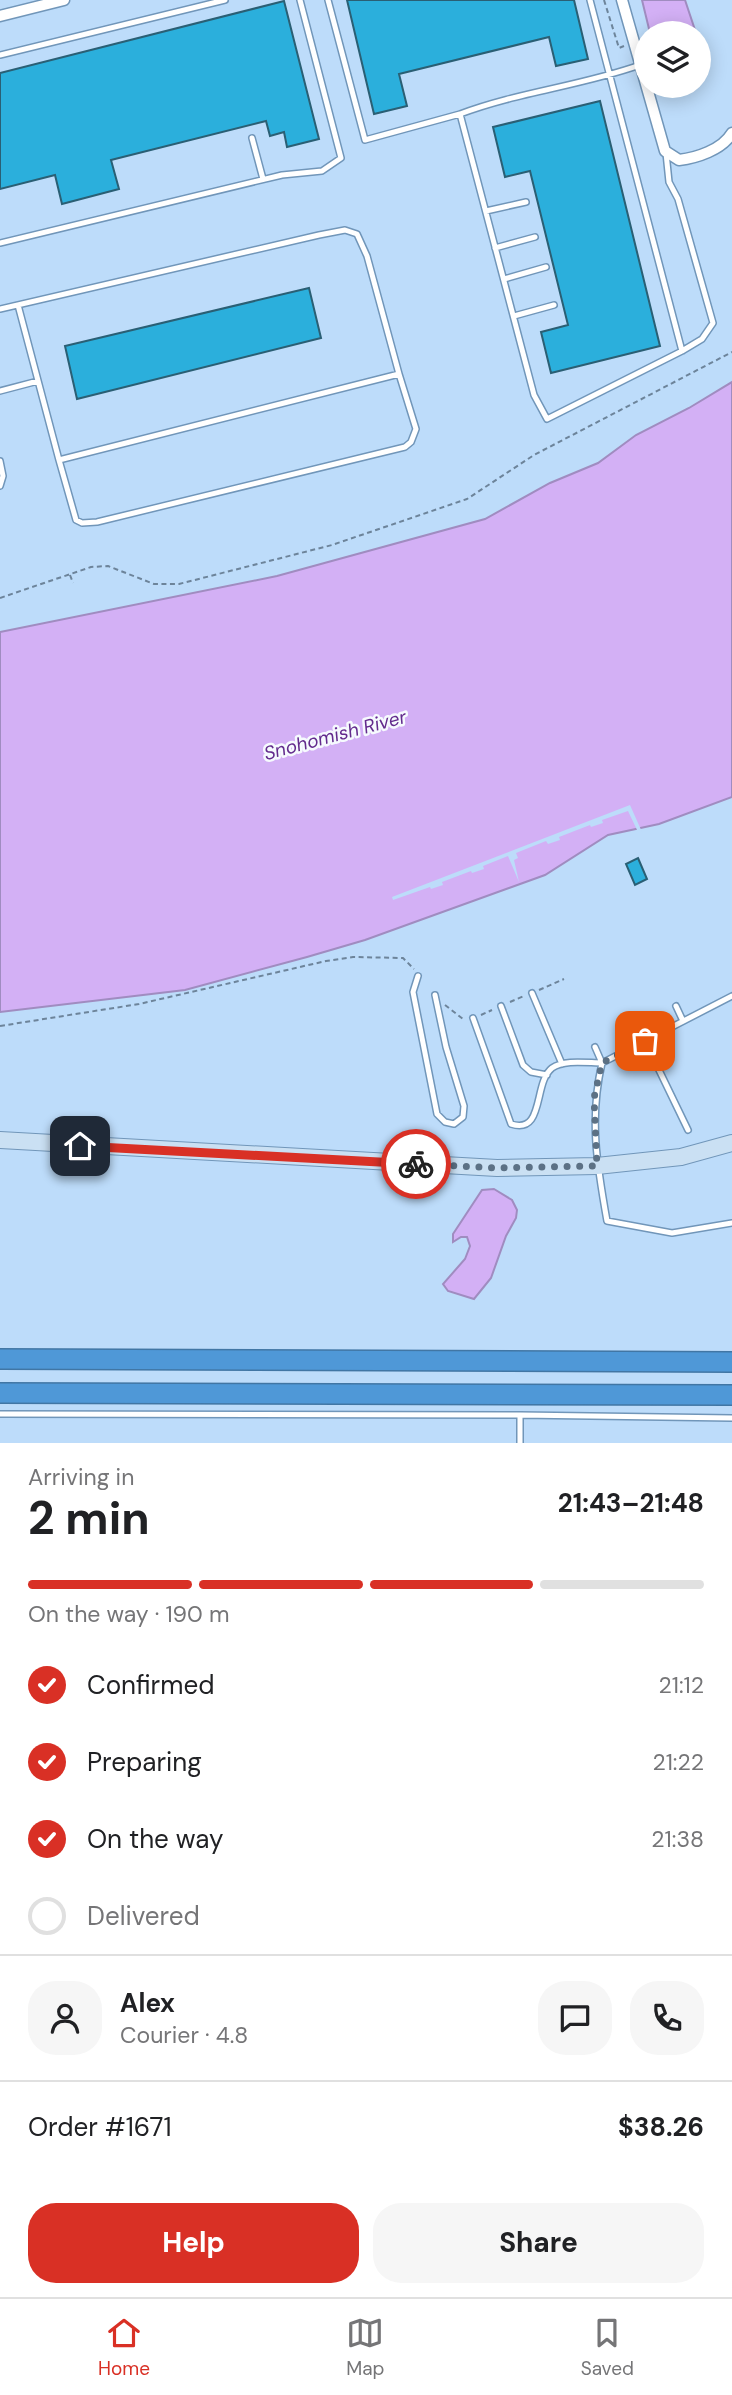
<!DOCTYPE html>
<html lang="en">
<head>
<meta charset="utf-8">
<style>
	:root { --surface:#fff; --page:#f6f6f6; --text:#202124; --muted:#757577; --line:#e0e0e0; --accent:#d93025 }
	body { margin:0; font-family:"DM Sans",sans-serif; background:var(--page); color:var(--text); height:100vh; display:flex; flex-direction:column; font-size:26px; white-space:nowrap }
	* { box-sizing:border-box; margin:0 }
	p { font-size:23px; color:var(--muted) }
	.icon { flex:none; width:38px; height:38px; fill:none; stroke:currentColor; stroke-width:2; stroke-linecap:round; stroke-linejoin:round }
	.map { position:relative; height:1443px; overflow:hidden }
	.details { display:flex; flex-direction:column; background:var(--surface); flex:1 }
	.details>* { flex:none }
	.fabs { position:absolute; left:634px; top:21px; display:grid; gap:14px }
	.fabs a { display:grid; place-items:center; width:77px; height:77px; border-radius:50%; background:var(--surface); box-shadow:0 4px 18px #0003; font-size:35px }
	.pin { position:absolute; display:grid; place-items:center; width:60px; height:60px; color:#fff; margin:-30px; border-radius:14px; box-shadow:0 4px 10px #0006 }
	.courier { position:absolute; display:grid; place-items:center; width:70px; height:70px; margin:-35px; border:5px solid #d93025; border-radius:50%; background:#fff; color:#222; box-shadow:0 2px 9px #0007 }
	.head em { font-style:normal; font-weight:700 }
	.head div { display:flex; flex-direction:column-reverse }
	.head { display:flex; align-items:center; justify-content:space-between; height:119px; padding:0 28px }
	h1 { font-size:46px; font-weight:700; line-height:52px }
	.bar { display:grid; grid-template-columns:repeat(4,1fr); gap:10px 7px; align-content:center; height:84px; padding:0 28px }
	.bar i { height:9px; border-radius:5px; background:var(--line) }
	.bar .selected { background:var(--accent) }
	.bar p { grid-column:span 4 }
	.line { display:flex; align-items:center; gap:18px; padding:0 28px; border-top:2px solid var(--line) }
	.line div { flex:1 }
	.round { display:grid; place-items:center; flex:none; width:74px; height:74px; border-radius:28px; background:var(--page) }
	ol { padding:0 28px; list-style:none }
	li { display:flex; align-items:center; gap:21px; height:77px }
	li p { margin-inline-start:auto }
	li .icon { padding:7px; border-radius:50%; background:var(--accent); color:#fff; stroke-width:4 }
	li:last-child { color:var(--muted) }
	li i { width:38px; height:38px; border:4px solid var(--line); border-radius:50% }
	.primary-button { display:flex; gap:14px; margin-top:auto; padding:14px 28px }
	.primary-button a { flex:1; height:80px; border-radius:28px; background:var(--accent); color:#fff; font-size:28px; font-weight:700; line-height:80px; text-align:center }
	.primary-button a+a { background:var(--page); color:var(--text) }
	.menu { display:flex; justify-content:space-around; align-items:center; height:98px; border-top:2px solid var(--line); background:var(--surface); font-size:19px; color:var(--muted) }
	.menu a { display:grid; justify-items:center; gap:4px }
	.menu .selected { color:var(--accent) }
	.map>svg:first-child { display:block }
	.water { fill:#d3b0f5; stroke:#a08cc0; stroke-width:2 }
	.pier { fill:#bddcfa }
	.building { fill:#2bafdc; stroke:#2a5f74; stroke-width:2 }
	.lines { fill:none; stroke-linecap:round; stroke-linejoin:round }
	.lane-casing { stroke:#7196b9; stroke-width:8 }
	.street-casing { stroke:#7196b9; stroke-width:13 }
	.secondary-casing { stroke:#7196b9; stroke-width:18 }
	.highway-casing { stroke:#4176a4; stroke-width:22 }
	.path { stroke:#6d849a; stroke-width:2; stroke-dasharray:5 3.5; stroke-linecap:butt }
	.lane { stroke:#fff; stroke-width:5 }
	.street { stroke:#fff; stroke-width:10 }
	.secondary { stroke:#cae0f3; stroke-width:16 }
	.highway { stroke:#4f98d7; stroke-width:19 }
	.done { stroke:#5c7185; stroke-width:7; stroke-dasharray:0 12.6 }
	.route { stroke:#d93025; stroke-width:9 }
	.labels { text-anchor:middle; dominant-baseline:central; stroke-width:5; stroke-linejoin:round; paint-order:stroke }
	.water-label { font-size:19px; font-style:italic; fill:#632b8d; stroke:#f6fafe }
</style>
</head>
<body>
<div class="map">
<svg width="732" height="1443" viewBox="0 0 732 1443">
	<rect width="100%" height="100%" fill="#bddcfa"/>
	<path class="water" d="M642,0H685L696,33H650Z
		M732,382V797L659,824L608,835L545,875L365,940L307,957L185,990L0,1012V632L277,576L485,519L550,483L598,463L636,435L689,408Z
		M494,1189L512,1200L517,1210L516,1218L506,1236L491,1278L474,1299L448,1291L443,1284L465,1259L470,1246L467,1237H461L453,1242V1234L482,1190Z"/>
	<path class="pier" d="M630,805L642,832H638L628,811L602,820L603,823L591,827L590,825L559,837L560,840L548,844L546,841L516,853L518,858L514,860L519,882L508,856L483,866L484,869L472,873L471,871L442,882L443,885L431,889L430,887L393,900L392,897Z"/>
	<path class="building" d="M347,0H574L588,59L556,66L549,37L399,74L407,106L374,114Z
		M284,1L319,139L287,147L284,132L270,136L266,121L111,160L119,189L62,204L55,175L0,189V73Z
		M600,101L660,346L551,373L541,332L568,325L530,171L505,177L493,127Z
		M309,288L321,338L77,399L65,346Z
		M638,858L647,879L635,885L626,864Z"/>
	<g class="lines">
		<g class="lane-casing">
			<path id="lane" d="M328,0L365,140L460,114
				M590,0L682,351
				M0,55L225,0
				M640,65C581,86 518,92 460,114L534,395L547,419L682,351L702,339L713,323L678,199L669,182L666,153
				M252,138L263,179
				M486,211L526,202
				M0,243L282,175L322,171L341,158L300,0
				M495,248L535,237
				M504,279L546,267
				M0,309L319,235L345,230L357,234L367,256L399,374L59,460L18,305
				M514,316L554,305
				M0,391L38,381
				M59,460L76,520L82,523L97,522L405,447L411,442L416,429L399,374
				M0,461L3,476L0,486
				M418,976L413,992L437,1114L445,1122L454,1124L463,1117L464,1106L446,1047L435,995
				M532,993L562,1064
				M732,996L602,1063C589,1119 597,1165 607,1221L672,1233L732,1223
				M501,1006L523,1065L531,1072L547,1075
				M676,1006L683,1021
				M473,1018L511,1124C545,1135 533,1083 552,1068C564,1059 588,1063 602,1063L595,1047
				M653,1018L661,1033
				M625,1034L631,1048
				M645,1041L688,1130
				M0,1414L520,1415V1443
				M520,1415L732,1418"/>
		</g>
		<g class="street-casing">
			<path id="street" d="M622,0L665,151L679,160C696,158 722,150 732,133
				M0,16L64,0"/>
		</g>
		<g class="secondary-casing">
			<path id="secondary" d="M0,1140L497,1168L597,1166L681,1157L732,1143"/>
		</g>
		<g class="highway-casing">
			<path id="highway" d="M0,1359L732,1362
				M0,1393L732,1395"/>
		</g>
		<path class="path" d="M604,0L619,48L624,46
			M70,575L73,583
			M0,598L91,567L108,566L154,584H179L332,545L467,499L534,455L732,352
			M539,990L564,979
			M510,1002L524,996
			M445,1005L463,1019
			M481,1015L492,1010
			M0,1026L139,1004L326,961L353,957L403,958L414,969"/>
		<use href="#lane" class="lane"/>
		<use href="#street" class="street"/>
		<use href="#secondary" class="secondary"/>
		<use href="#highway" class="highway"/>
	</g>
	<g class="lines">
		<path class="done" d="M416,1164L497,1168L597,1166L594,1098L602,1063L645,1041"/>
		<path class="route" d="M80,1146L416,1164"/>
	</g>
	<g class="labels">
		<g class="water-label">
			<text transform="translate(335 735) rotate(-15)">Snohomish River</text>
		</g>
	</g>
</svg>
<div class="fabs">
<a><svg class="icon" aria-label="layers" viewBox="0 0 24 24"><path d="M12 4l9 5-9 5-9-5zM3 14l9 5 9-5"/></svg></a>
</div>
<div class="pin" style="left:645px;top:1041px;background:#ea580c"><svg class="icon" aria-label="bag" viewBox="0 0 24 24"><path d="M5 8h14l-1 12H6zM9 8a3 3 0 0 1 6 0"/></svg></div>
<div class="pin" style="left:80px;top:1146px;background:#1f2937"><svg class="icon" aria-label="home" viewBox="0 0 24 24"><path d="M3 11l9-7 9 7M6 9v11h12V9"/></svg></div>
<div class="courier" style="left:416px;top:1164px"><svg class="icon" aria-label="bike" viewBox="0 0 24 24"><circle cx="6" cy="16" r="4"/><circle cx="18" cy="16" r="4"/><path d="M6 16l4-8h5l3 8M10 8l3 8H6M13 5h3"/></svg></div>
</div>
<section class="details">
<div class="head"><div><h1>2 min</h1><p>Arriving in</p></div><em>21:43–21:48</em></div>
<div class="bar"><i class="selected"></i><i class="selected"></i><i class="selected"></i><i></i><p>On the way · 190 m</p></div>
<ol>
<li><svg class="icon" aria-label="check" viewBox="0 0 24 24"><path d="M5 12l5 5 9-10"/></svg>Confirmed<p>21:12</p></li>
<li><svg class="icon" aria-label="check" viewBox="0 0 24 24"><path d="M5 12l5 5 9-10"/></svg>Preparing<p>21:22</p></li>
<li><svg class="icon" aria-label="check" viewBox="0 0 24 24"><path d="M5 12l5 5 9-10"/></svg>On the way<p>21:38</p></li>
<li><i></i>Delivered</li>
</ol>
<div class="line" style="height:126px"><a class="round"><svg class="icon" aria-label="person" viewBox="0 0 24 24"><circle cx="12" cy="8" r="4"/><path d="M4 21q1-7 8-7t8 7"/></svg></a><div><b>Alex</b><p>Courier · 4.8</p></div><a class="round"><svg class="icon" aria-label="chat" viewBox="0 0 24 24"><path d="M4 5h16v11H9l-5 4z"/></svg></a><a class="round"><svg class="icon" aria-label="phone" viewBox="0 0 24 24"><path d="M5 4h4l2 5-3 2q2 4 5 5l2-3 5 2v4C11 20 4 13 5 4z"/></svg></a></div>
<div class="line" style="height:91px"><div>Order #1671</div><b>$38.26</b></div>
<div class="primary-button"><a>Help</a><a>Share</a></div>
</section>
<nav class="menu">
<a class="selected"><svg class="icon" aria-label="home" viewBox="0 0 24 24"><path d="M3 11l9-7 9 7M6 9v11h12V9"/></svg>Home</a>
<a><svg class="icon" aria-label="map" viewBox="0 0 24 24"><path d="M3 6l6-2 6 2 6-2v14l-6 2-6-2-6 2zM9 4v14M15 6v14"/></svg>Map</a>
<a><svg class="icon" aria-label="saved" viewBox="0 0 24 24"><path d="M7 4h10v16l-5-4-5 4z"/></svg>Saved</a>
</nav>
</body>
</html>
